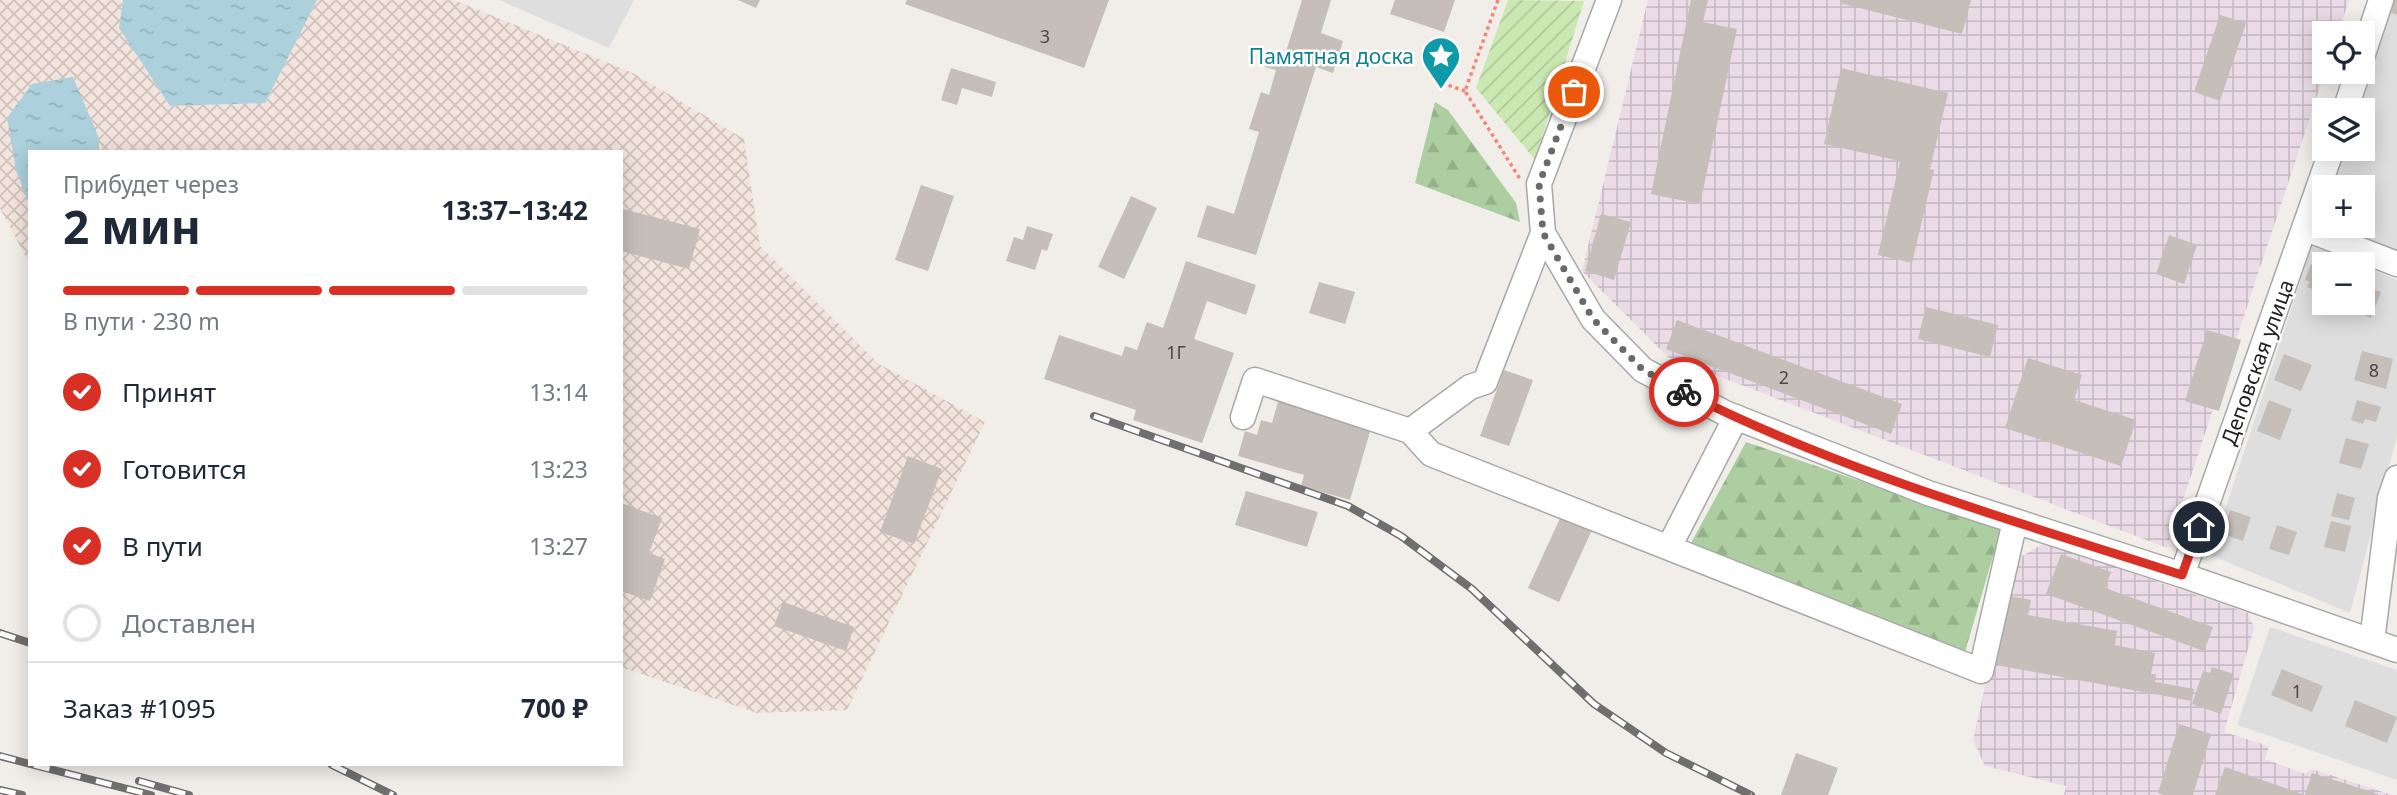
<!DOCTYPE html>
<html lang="ru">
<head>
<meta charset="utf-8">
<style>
	:root { --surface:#fff; --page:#f2f2f3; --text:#1f2937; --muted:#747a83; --line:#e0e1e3; --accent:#d93025 }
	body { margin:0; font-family:"Noto Sans",sans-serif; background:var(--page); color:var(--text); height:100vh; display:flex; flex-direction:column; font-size:26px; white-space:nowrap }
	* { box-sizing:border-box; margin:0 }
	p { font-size:23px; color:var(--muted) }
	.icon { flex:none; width:38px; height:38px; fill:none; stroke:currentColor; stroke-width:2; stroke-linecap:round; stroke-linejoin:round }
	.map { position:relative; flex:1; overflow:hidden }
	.sheet { position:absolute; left:28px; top:150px; width:595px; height:616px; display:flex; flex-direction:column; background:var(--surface); border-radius:0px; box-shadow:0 4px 18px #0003 }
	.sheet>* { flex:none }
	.controls { position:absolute; left:2312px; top:21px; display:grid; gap:14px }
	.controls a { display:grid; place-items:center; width:63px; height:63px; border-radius:0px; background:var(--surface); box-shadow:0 4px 18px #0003; font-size:35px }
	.pin { position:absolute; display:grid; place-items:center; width:60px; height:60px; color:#fff; margin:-30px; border:4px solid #fff; border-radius:50%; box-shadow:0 2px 7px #0007 }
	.courier { position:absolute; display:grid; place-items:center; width:70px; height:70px; margin:-35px; border:5px solid #d93025; border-radius:50%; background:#fff; color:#222; box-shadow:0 2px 9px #0007 }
	.head em { font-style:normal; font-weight:700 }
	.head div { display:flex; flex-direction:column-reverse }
	.head { display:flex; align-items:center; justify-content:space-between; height:119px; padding:0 35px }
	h1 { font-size:46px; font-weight:700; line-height:52px }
	.bar { display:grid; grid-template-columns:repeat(4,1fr); gap:10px 7px; align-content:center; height:84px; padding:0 35px }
	.bar i { height:9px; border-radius:5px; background:var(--line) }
	.bar .active { background:var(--accent) }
	.bar p { grid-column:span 4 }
	.line { display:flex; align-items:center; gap:18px; padding:0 35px; border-top:2px solid var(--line) }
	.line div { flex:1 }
	ol { padding:0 35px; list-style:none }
	li { display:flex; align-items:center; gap:21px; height:77px }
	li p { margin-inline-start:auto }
	li .icon { padding:7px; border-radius:50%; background:var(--accent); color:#fff; stroke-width:4 }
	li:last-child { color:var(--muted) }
	li i { width:38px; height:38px; border:4px solid var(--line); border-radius:50% }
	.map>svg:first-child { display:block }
	.residential { fill:#dfdede }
	.industrial { fill:url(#industrial-grid) }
	.military { fill:url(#military-cross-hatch) }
	.forest { fill:url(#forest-firs) }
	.garden { fill:url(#garden-furrows) }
	.water { fill:url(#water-ripples) }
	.building { fill:#c6beb8 }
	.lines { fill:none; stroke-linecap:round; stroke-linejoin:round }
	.minor-casing { stroke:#a8a8a8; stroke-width:27 }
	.path { stroke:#f48677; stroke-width:3.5; stroke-dasharray:3.5 3.5; stroke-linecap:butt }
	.minor { stroke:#fff; stroke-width:24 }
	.rail-casing { stroke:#6f6f6f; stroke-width:8 }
	.rail { stroke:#fff; stroke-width:5; stroke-dasharray:16; stroke-linecap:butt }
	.done { stroke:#6a6967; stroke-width:7; stroke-dasharray:0 12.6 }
	.route { stroke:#d93025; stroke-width:9 }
	.labels { text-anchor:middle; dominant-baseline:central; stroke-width:5; stroke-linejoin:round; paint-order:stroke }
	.number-label { font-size:18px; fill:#4a4847 }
	.culture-label { font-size:21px; fill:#0d838f; stroke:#fff; text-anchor:end }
	.street-label { font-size:21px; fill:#212121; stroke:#fff }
</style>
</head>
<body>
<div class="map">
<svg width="2397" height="795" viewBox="0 0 2397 795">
	<defs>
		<pattern id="industrial-grid" width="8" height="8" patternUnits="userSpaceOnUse" patternTransform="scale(1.75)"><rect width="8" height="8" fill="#eadbe7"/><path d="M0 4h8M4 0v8" fill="none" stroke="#c8bcc6"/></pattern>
		<pattern id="military-cross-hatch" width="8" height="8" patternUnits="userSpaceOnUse" patternTransform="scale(1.75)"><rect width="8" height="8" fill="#f2e3dd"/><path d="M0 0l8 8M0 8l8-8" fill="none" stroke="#cfc2bd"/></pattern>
		<pattern id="forest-firs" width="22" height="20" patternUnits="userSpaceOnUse" patternTransform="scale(1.75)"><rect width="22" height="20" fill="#adcea0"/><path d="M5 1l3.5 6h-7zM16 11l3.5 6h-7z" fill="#95b18a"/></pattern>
		<pattern id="garden-furrows" width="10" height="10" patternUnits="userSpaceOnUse" patternTransform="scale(1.75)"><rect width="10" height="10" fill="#cce8b2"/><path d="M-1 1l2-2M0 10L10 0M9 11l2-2" fill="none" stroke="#afc799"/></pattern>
		<pattern id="water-ripples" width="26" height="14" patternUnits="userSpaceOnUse" patternTransform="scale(1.75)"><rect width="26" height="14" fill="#acd1dc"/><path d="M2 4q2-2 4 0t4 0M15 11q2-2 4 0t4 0" fill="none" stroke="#94b3bc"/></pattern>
	</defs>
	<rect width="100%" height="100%" fill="#f1eee9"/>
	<path class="residential" d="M499,0H634L609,48Z
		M2391,0H2397V251L2333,226H2362V187H2328L2341,149H2362V110H2354Z
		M2312,246L2358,264H2324V303H2362L2363,266L2397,280V436L2350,613L2210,555Z
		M2270,627L2397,670V780L2237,725Z"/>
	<path class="industrial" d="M1648,0H2349L2338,33H2324L2325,72L2167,548L1668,357L1582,271Z
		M2045,543L2248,613L2254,628L2224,732L2269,746L2265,759L2305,774L2312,769L2392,795H2064L2066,786L1985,766L1973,740L2013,561Z"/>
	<path class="military" d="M0,0H123L119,28L170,106L265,103L317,0H454L633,73L744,139L760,246L879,364L985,422L847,710L757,713L621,667V152H30V265L0,208Z"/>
	<path class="forest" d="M1435,102L1448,110L1516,203L1520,222L1415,183Z
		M1746,442L2001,529L1965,652L1691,543Z"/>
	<path class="garden" d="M1508,0L1584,1L1535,160L1476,88Z"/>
	<path class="water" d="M123,0H317L265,103L170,106L119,28Z
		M73,77L99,138V152H30V207L16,170L7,118L32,84Z"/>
	<path class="building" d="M738,0H760L756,8Z
		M907,0H1109L1084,68L905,4Z
		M1302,0H1331L1321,33L1343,41L1333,73L1316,67L1256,255L1197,237L1207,205L1234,214L1259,132L1249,129L1261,92L1269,95L1276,70L1265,67L1269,54L1284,58Z
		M1395,0H1455L1444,32L1390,14Z
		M1691,0H1708L1703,22L1737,29L1700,204L1651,194Z
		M1841,0H1971L1962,34L1840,3Z
		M2394,0H2397V15L2390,12Z
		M2220,15L2246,23L2220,101L2194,92Z
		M951,68L996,82L992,97L962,88L957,105L941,100Z
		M1841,68L1948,93L1930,169L1934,170L1912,263L1878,255L1900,161L1824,144Z
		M921,185L954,196L928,271L895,260Z
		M2362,195L2375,200L2367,223L2362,221Z
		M1131,196L1157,208L1124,279L1098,267Z
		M623,209L700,229L689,269L621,251Z
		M1601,214L1631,222L1614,280L1585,271Z
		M1027,226L1053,234L1047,251L1042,249L1035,270L1006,261L1014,237L1023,240Z
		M2169,235L2197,245L2184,284L2156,274Z
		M1186,261L1256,285L1246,315L1207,301L1194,339L1234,353L1202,443L1133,420L1136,410L1044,379L1059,335L1122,356L1125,346L1137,350L1147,322L1163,328Z
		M2311,264L2324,269V293L2307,287L2310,282L2305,280Z
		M1319,282L1355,292L1345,324L1309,313Z
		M2362,285L2381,292L2371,318L2343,307L2344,303H2362Z
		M1926,307L1998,325L1990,357L1918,339Z
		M1677,320L1902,404L1891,434L1666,349Z
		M2207,330L2241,340L2219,411L2185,401Z
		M2362,351L2393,359L2386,389L2354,380Z
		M2284,354L2312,365L2301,391L2274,380Z
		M2028,358L2082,375L2074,400L2136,420L2121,466L2005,428Z
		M1504,370L1533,380L1509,446L1480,436Z
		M1279,398L1372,425L1350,500L1301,486L1304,475L1238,456L1245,431L1257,435L1261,420L1272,423Z
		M2269,400L2292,409L2280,440L2257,431Z
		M2357,400L2381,407L2376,422L2365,419L2363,424L2351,420Z
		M2346,438L2369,444L2361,469L2339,463Z
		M908,456L942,469L914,544L880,532Z
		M1246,491L1318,512L1307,547L1235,525Z
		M2337,493L2355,498L2349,520L2331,516Z
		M621,503L662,518L649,553L665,559L650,601L621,591Z
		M2230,510L2251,517L2243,541L2223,534Z
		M1561,516L1592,530L1559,602L1528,588Z
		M2331,521L2351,526L2345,552L2324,547Z
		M2277,525L2297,532L2289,555L2269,549Z
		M2061,554L2111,572L2105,588L2213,627L2204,651L2046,594Z
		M2009,596L2031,600L2028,615L2117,631L2115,645L2155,653L2151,674H2156L2155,682L2194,689L2192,701L1996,665Z
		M783,602L854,627L846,651L774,626Z
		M2212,667L2234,674L2221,714L2192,704L2203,671L2210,673Z
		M2282,669L2323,686L2312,712L2271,695Z
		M2355,700L2397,717L2387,743L2345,726Z
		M2179,724L2211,734L2193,795H2164L2158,793Z
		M1796,753L1838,768L1828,795H1781Z
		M2225,767L2305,795H2215Z
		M2312,773L2378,794V795H2305Z"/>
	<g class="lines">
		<g class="minor-casing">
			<path id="minor" d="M1609,0L1539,184L1543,233L1593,319L1643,370L1725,413L1928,493L2182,575L2397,650
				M2362,57L2381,0
				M2345,110L2358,72
				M2306,229L2397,264
				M1243,417L1255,380L1410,431L1470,387L1485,382L1543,233
				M1410,431L1431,454L1981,671L2015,521
				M1669,547L1736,417
				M2182,575L2332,149
				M2372,641L2390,498L2397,478"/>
		</g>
		<path class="path" d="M1498,0L1465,91L1520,179
			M1442,83L1465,91"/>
		<use href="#minor" class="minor"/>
		<g class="rail-casing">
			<path id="rail" d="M1094,416L1348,506L1401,536L1472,589L1594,704L1666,753L1751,795
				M0,633L30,643
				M0,756L30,764
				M34,765L151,795
				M332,765L393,795
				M139,781L189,795
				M0,790L22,795"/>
		</g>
		<use href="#rail" class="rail"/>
	</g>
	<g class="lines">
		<path class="done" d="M1574,92L1539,184L1543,233L1593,319L1643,370L1684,392"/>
		<path class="route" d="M1684,392C1841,472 2015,521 2182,575L2199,527"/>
	</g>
	<defs>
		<g id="sight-pin" transform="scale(2.0125)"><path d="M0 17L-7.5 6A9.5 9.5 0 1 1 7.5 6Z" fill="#0f9aa8" stroke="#fff"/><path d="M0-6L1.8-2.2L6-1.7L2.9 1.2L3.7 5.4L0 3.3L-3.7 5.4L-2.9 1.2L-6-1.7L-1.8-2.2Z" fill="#fff"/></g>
	</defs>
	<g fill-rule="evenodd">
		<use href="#sight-pin" x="1441" y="56"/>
	</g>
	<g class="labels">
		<g class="number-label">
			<text x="1045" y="36">3</text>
			<text x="1176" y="352">1Г</text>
			<text x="2374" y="370">8</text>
			<text x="1784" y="377">2</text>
			<text x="2297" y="691">1</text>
		</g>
		<g class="culture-label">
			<text x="1414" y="56">Памятная доска</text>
		</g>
		<g class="street-label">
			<text transform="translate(2257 362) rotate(-70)">Деповская улица</text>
		</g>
	</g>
</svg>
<div class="controls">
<a><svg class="icon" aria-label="locate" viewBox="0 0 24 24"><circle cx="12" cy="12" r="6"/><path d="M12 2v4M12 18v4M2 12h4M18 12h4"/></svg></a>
<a><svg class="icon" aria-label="layers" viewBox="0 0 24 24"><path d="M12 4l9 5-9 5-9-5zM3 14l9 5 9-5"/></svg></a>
<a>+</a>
<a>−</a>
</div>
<div class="pin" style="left:1574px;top:92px;background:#ea580c"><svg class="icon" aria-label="bag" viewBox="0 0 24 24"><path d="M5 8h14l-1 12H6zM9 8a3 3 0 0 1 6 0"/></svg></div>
<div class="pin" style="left:2199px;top:527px;background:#1f2937"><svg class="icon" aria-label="home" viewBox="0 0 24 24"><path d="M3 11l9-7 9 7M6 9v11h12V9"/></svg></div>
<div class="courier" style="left:1684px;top:392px"><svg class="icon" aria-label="bike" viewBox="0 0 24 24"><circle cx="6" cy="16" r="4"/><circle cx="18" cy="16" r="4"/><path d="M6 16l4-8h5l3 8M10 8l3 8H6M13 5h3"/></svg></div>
<section class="sheet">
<div class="head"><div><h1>2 мин</h1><p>Прибудет через</p></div><em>13:37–13:42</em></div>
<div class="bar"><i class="active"></i><i class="active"></i><i class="active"></i><i></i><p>В пути · 230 m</p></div>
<ol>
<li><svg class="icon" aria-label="check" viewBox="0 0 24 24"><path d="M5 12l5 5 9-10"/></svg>Принят<p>13:14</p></li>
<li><svg class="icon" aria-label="check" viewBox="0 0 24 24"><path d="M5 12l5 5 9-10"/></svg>Готовится<p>13:23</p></li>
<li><svg class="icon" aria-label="check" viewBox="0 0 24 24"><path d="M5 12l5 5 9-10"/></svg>В пути<p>13:27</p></li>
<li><i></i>Доставлен</li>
</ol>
<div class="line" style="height:91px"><div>Заказ #1095</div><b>700 ₽</b></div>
</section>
</div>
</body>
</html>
